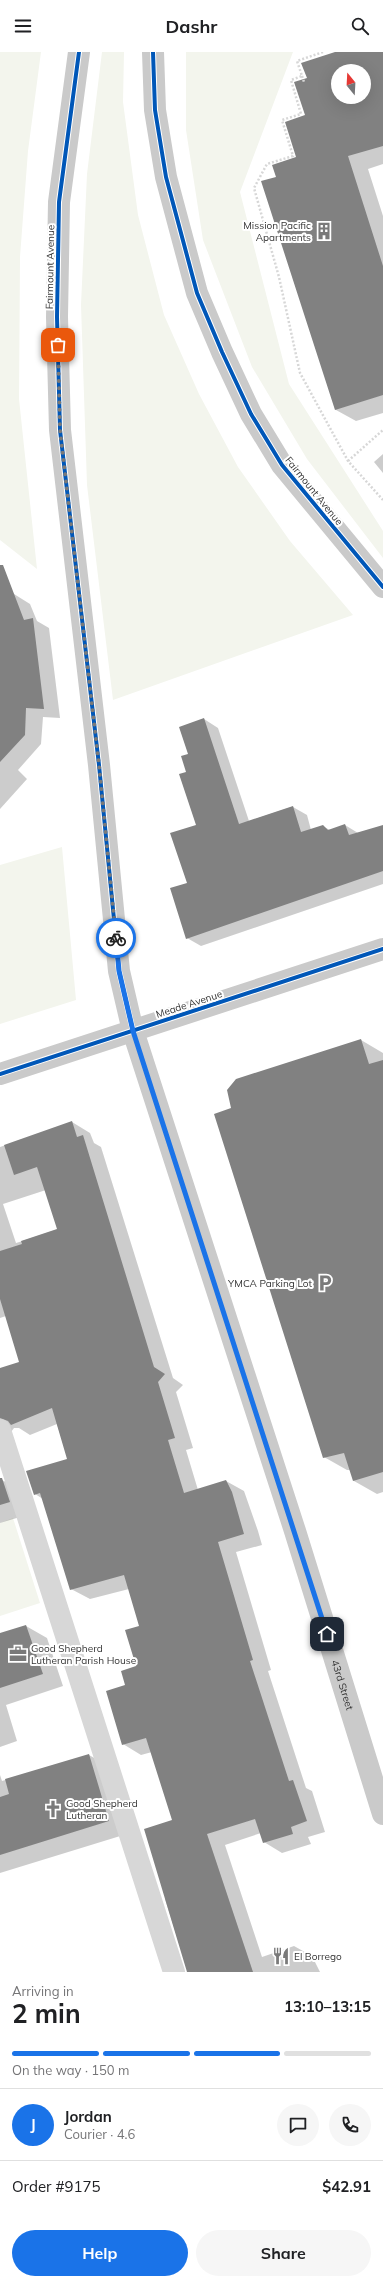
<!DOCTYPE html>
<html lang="en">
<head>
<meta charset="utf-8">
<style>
	:root { --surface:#fff; --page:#f6f6f6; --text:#202124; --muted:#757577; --line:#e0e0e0; --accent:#1a73e8 }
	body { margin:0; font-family:Mulish,sans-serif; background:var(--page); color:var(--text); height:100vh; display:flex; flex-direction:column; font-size:15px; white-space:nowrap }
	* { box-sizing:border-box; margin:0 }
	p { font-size:13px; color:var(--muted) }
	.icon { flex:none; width:22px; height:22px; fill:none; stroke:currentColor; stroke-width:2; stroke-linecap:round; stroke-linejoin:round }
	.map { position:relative; height:1920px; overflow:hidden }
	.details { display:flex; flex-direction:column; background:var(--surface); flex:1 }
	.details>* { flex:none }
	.needle { width:26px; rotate:342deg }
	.fabs { position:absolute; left:331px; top:12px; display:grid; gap:8px }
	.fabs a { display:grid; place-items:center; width:40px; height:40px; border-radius:50%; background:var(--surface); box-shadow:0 4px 16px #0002; font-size:20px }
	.pin { position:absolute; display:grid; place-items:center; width:34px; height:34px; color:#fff; margin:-17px; border-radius:8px; box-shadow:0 2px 6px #0006 }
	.courier { position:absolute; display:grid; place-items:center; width:40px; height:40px; margin:-20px; border:3px solid #1a73e8; border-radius:50%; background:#fff; color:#222; box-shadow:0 1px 5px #0007 }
	.overview em { font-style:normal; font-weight:700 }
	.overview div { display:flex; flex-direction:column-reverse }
	.overview { display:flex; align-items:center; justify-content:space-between; height:68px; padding:0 12px }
	h1 { font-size:26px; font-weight:700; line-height:30px }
	.bar { display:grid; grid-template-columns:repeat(4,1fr); gap:6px 4px; align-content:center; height:48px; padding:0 12px }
	.bar i { height:5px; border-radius:3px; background:var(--line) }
	.bar .on { background:var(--accent) }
	.bar p { grid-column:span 4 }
	.line { display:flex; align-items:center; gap:10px; padding:0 12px; border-top:1px solid var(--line) }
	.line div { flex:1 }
	.round { display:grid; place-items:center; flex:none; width:42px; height:42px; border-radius:21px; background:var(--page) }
	.cta { display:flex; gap:8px; margin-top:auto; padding:8px 12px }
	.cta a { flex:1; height:46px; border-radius:24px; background:var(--accent); color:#fff; font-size:16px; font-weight:700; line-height:46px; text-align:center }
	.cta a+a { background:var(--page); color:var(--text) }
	header { display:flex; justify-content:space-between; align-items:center; height:52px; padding:0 12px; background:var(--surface); font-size:18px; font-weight:700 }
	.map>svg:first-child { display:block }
	.green { fill:#f3f5ed }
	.shadow { fill:#0003; fill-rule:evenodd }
	.building { fill:#818181; fill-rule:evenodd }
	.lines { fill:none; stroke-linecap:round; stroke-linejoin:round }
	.path { stroke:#d7d7d7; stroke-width:2.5; stroke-dasharray:2 2; stroke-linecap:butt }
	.minor { stroke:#d7d7d7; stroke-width:22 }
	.major { stroke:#cacaca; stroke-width:22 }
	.cycleway-casing { stroke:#fff; stroke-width:6 }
	.cycleway { stroke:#0057b8; stroke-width:4 }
	.done { stroke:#7a7a7a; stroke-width:4; stroke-dasharray:0 7.2 }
	.route { stroke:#1a73e8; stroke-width:5 }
	.labels { text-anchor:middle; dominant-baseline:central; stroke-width:4; stroke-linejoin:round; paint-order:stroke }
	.poi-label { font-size:10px; fill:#333; stroke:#fff; text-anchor:start }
	.street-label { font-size:10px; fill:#333; stroke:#fff }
</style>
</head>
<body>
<header><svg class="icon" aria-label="menu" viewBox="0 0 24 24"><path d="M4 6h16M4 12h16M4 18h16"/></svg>Dashr<svg class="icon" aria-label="search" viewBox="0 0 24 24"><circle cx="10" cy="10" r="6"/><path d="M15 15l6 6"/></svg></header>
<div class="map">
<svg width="383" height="1920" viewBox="0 0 383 1920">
	<rect width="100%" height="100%" fill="#fff"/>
	<path class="green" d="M0,0H41L28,99L20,205L19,347L37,517L0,488Z
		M102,0H124L123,50L138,163L164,263L199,342L238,415L290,489L353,563L113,648L87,433L81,253L87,122Z
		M186,0H293L240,140L289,332L383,479V506L307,407L252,315L203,188L186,78Z
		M62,795L76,948L0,972V813Z
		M13,1466L40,1551L0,1564V1471Z"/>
	<path class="shadow" d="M338,0H383V112L368,117L383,164V361L356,369L336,358L277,125L297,106L306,64L308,27ZM338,19H364V45H338Z
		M383,402V421L374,410Z
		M14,542L30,552L37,569L49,576L60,666L43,665L41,692L18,718L27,727L0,757V547Z
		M204,667L218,676L249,769L293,755L307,763L311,778L322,774L330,778L345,773L358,781L383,774V832L201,894L187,886L188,831L197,773L187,721L189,703Z
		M361,988L383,1001V1440L377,1442L354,1429L351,1418H347L324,1405L233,1056Z
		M72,1070L90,1081L94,1091L101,1095L173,1326L183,1333L176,1340L193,1396L186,1398L198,1438L226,1429L244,1439L258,1479L262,1493L236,1500L271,1618L268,1619L306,1736L312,1739L325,1780L308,1785L311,1792L282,1801L264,1790L261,1781L225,1793L262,1905L294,1894L312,1904L320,1920H188L165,1847L167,1846L173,1769L152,1700L141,1703L123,1692L126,1634L137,1615L140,1574L129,1537L90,1547L71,1537L43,1447L35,1442L68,1407L57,1372L30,1383L19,1376H14L0,1395V1317L21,1311L6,1264L0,1266V1095ZM46,1138L59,1178L16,1191L3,1152Z
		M0,1427L23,1439L30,1462L0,1471Z
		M26,1574L47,1586L63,1634L6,1653L17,1689L0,1695V1582Z
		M89,1703L110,1715L130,1781L0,1821V1723L2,1729Z"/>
	<path class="building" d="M335,0H383V94L348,104L383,214V343L335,358L261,129L276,125L272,113L296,105L285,70L305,63L294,30L307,26L301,11ZM338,19H364V45H338Z
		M0,513H3L24,568L33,566L44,657L26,656L25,683L0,710Z
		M204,666L239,772L293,754L301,780L323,773L328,778L345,772L349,783L383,773V819L186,887L170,836L187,831L170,781L196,773L179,722L186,720L181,704L188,702L179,675Z
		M361,987L369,1012L383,1008V1420L353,1429L344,1401L323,1406L214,1062L231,1056L227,1038L236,1027Z
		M72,1069L77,1085L83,1083L154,1315L165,1322L158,1330L175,1386L168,1388L184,1441L226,1428L232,1440L244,1482L218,1490L253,1608L250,1609L289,1729L293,1728L307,1769L291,1775L293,1782L263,1791L255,1767L207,1782L253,1920H187L144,1777L172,1768L146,1686L122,1693L106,1639L125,1633L121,1619L136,1614L125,1578L139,1574L124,1523L70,1538L40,1441L34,1443L26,1419L67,1407L52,1356L11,1373L8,1369L0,1366V1316L19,1310L0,1247V1199L22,1192L21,1189L57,1177L37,1115L14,1123L4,1093Z
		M0,1426H2L10,1450L0,1453Z
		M26,1573L43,1622L0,1636V1581Z
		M89,1702L109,1769L0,1803V1745L9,1742L5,1727Z"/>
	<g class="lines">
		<path class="path" d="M323,0L297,9L302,24L291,28L301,62L282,68L293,104L267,112L254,136L279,225L300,321L348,409L383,448
			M302,24L304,30
			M348,409L383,378"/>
		<path class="minor" d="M0,1378L174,1920"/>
		<g class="major">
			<path id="s1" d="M79,0L59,150L57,265L60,378L99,713L119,919L133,979L295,1479L383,1762"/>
			<path d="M153,0L155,58L166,125L197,241L222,300L251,362L282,413L383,535"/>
			<path d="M0,1022L383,897"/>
		</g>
		<g class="cycleway-casing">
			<path id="cycleway" d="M79,0L59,150L57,265L60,378L99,713L119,919L133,979
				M153,0L155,58L166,125L197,241L222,300L251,362L282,413L383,535
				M0,1022L383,897"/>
		</g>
		<use href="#cycleway" class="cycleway"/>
	</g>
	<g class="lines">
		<path class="done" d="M58,293L60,378L99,713L116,886"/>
		<path class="route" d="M116,886L119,919L133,979L327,1582"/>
	</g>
	<defs>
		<g id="building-bare" transform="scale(1.38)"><path d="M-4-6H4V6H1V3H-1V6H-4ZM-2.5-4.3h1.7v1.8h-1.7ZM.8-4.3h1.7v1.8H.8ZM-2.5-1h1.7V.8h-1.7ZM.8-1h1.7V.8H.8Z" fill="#7a7a7a" stroke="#fff" stroke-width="2.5" paint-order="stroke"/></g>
		<g id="parking-bare" transform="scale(1.38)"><path d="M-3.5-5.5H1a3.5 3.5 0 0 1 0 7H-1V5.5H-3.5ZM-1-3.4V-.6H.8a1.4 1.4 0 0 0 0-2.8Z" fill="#7a7a7a" stroke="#fff" stroke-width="2.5" paint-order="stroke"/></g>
		<g id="office-bare" transform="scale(1.38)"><path d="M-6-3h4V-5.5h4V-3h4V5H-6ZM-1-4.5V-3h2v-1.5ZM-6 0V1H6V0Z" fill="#7a7a7a" stroke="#fff" stroke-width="2.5" paint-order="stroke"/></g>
		<g id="church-bare" transform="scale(1.38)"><path d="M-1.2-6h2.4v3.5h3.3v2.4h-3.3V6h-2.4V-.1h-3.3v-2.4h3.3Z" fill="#7a7a7a" stroke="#fff" stroke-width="2.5" paint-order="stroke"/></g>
		<g id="restaurant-bare" transform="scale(1.38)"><path d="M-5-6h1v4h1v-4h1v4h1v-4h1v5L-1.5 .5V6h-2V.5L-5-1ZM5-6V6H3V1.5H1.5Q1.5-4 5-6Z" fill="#7a7a7a" stroke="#fff" stroke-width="2.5" paint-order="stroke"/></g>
	</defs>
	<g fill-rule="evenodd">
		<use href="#building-bare" x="324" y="179"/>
		<use href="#parking-bare" x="325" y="1231"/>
		<use href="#office-bare" x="18" y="1602"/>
		<use href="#church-bare" x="53" y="1757"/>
		<use href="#restaurant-bare" x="281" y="1904"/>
	</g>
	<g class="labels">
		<g class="poi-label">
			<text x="311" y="173" text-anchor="end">Mission Pacific<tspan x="311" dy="12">Apartments</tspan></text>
			<text x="312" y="1231" text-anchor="end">YMCA Parking Lot</text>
			<text x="31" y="1596">Good Shepherd<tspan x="31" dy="12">Lutheran Parish House</tspan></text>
			<text x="66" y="1751">Good Shepherd<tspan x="66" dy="12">Lutheran</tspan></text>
			<text x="294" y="1904">El Borrego</text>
		</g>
		<g class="street-label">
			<text transform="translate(50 215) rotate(-89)">Fairmount Avenue</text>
			<text transform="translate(314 439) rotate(51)">Fairmount Avenue</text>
			<text transform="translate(189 952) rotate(-18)">Meade Avenue</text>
			<text stroke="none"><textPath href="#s1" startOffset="1672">43rd Street</textPath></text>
		</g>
	</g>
</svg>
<div class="fabs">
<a><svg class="needle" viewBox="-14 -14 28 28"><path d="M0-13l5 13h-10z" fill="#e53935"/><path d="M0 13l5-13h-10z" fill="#757577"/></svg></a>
</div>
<div class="pin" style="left:58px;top:293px;background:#ea580c"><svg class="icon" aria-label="bag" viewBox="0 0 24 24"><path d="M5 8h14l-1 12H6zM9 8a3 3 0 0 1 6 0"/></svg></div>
<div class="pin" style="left:327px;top:1582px;background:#1f2937"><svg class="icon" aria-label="home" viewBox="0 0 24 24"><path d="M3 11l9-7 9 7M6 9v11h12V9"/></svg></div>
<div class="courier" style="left:116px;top:886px"><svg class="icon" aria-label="bike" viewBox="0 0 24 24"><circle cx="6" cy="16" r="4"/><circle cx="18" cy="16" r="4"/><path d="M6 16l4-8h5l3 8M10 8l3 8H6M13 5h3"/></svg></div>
</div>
<section class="details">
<div class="overview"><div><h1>2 min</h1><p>Arriving in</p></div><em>13:10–13:15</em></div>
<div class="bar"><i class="on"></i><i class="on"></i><i class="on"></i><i></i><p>On the way · 150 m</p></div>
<div class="line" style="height:72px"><b class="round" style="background:var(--accent);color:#fff">J</b><div><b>Jordan</b><p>Courier · 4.6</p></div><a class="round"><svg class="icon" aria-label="chat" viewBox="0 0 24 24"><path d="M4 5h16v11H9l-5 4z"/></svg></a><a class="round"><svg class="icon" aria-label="phone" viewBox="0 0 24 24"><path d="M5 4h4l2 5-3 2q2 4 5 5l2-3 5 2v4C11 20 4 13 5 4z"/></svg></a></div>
<div class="line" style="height:52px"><div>Order #9175</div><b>$42.91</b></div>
<div class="cta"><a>Help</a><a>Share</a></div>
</section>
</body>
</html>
